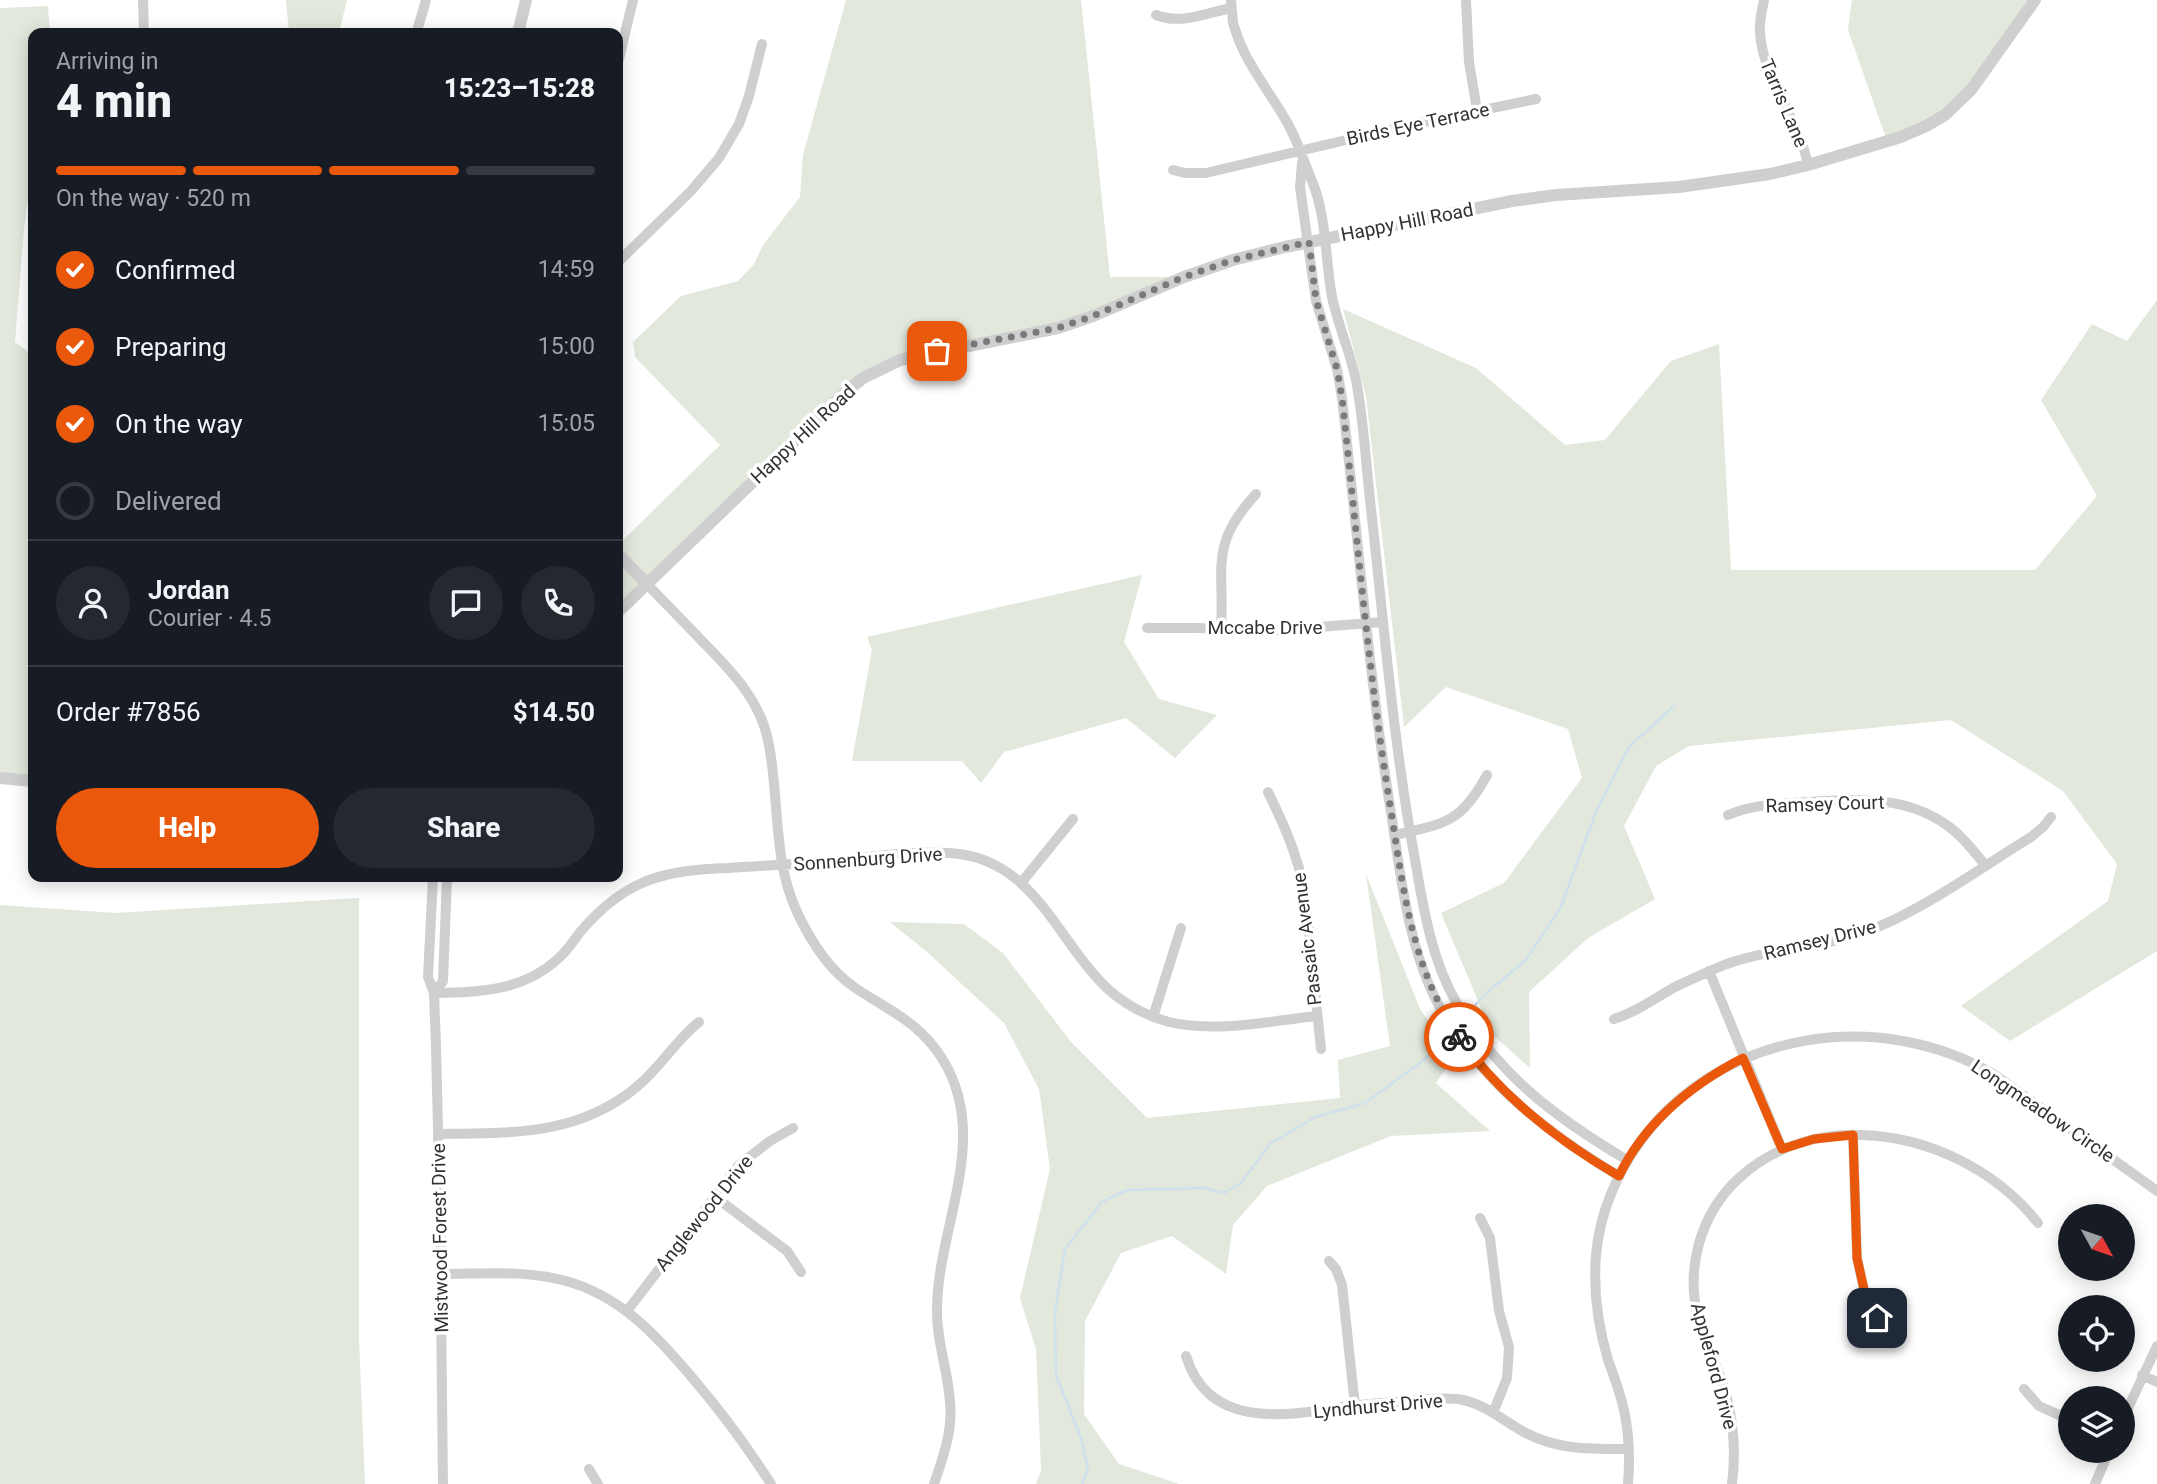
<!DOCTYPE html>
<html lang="en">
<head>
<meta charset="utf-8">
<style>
	:root { --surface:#171b24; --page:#242831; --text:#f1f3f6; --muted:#9ea1a6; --line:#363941; --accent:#ea580c }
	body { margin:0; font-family:Roboto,sans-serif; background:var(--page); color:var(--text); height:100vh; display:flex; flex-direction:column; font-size:26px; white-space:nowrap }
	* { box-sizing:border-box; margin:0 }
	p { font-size:23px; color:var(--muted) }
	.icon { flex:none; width:38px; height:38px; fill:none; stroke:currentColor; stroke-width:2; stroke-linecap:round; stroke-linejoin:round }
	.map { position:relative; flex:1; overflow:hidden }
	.details { position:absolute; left:28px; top:28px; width:595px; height:854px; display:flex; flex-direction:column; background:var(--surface); border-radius:14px; box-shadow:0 4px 18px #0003 }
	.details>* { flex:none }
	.needle { width:46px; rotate:130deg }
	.controls { position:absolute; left:2058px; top:1204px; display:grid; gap:14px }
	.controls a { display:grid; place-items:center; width:77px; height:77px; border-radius:50%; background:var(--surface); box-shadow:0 4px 18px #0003; font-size:35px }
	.pin { position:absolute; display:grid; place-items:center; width:60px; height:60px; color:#fff; margin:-30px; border-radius:14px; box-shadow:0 4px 10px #0006 }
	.courier { position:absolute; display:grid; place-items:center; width:70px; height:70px; margin:-35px; border:5px solid #ea580c; border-radius:50%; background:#fff; color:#222; box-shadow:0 2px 9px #0007 }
	.headline em { font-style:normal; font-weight:800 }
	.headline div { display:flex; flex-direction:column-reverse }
	.headline { display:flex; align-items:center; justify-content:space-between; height:119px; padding:0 28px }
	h1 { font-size:46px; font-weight:800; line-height:52px }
	.bar { display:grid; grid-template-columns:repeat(4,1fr); gap:10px 7px; align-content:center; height:84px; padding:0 28px }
	.bar i { height:9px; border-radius:5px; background:var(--line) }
	.bar .on { background:var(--accent) }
	.bar p { grid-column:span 4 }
	.line { display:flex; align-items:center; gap:18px; padding:0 28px; border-top:2px solid var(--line) }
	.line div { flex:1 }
	.round { display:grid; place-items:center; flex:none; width:74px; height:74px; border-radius:37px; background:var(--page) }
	ol { padding:0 28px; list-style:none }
	li { display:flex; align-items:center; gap:21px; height:77px }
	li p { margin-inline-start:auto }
	li .icon { padding:7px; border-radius:50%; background:var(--accent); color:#fff; stroke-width:4 }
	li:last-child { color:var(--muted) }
	li i { width:38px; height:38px; border:4px solid var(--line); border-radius:50% }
	.action { display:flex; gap:14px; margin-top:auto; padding:14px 28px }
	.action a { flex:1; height:80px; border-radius:42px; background:var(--accent); color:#fff; font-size:28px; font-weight:800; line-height:80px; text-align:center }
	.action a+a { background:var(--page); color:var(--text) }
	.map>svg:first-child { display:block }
	.green { fill:#e2e8dc }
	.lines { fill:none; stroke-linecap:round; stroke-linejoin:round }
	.stream { stroke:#cfe1ec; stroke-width:2.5 }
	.minor { stroke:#cfcfcf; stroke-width:10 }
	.tertiary { stroke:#cfcfcf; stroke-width:12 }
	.done { stroke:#7a7a7a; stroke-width:7; stroke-dasharray:0 12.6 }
	.route { stroke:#ea580c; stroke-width:9 }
	.labels { text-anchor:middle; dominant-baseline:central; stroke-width:7; stroke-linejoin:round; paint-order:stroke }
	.street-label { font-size:19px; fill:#323232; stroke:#fff }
</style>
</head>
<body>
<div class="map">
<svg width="2157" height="1484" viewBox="0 0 2157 1484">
	<rect width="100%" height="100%" fill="#fff"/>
	<path class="green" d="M286,0H347L339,33H289Z
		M846,0H1081L1110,277H1184L1093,316L911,356L863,378L618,612V545L720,445L635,357L633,342L681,296L738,281L754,264L763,245L800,197L803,155Z
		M1852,0H2035L1959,104L1887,141L1848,30Z
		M48,6L50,33H33V191L31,177L24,229L15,342L29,352L33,283V781L0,778V8Z
		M2157,300V951L2010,1041L1961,1006L2108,901L2117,864L2063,791L1951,720L1689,746L1656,766L1624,826L1655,899L1588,938L1529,992L1530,1068L1492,1034L1441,913L1504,883L1582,778L1568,729L1446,687L1404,727L1366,396L1343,309L1476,368L1565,445L1605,440L1671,361L1719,344L1731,570H2035L2097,496L2041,400L2092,324L2127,341Z
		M1142,575L1124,642L1159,699L1217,715L1175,758L1126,718L1004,752L981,783L962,761H852L872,650L867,637Z
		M1366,874L1420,1009L1454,1057L1436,1083L1490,1131L1391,1136L1267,1186L1233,1225L1226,1274L1172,1236L1121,1253L1085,1321L1084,1414L1119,1464L1179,1484H1036L1041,1471L1036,1349L1020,1298L1050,1169L1039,1089L1004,1023L927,952L890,922L964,924L1003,953L1071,1042L1147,1118L1340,1098L1338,1060L1390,1046Z
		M359,898V1337L365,1484H0V905L116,913Z"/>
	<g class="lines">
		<path class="stream" d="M1473,1008L1483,996L1526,960L1560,909L1596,812L1629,747L1674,706
			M1082,1484L1088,1468L1081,1438L1056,1375L1055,1312L1065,1249L1102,1202L1127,1190L1204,1188L1224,1193L1241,1183L1270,1144L1315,1117L1365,1103L1424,1060L1450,1032"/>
		<path class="minor" d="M143,0L144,33
			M1231,0L1233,23L1238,38C1250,69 1272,95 1288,124C1298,142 1304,162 1312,181C1327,217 1325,259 1332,297C1338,325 1350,352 1356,380C1364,422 1366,466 1371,509C1384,624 1393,740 1414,854C1423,905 1430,956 1456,1002C1498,1075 1556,1118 1627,1160
			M1466,0L1469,62L1477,110
			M1764,0C1762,11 1759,21 1760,32C1762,76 1799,119 1808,165
			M1156,15C1181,25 1206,13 1231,8
			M417,31L426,0
			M618,63L633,0
			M1302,163L1300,187L1316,301L1337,369L1342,398C1358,538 1369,679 1392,819C1401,879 1408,943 1435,998C1474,1076 1545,1132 1619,1176
			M1173,170L1185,173H1206L1410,125L1536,99
			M618,262L691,191L719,158L739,124L749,96L762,44
			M647,584C665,603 684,622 702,641C731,671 759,698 768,740C780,796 772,859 797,912C810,940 828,969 854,987C889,1011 919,1021 943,1060C991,1138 938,1226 937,1308C936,1340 948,1370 950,1402C953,1431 943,1457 934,1484
			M1147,628H1199L1268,631L1383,622
			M1221,629C1225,567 1208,546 1256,494
			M1268,792C1285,827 1298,856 1305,894L1321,1049
			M1728,815C1754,804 1780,804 1808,802C1859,799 1909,795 1952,829C1965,839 1975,853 1985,865
			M1394,835C1445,824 1461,823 1487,775
			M433,877L428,977L434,993L436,1046L440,1215L443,1484
			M1021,883L1073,819
			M1709,971L1782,1149
			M434,993C482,992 526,991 562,955C570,947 575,938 582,930C599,910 621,892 644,882C671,871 700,869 728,868C754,866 781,865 807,863C853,860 904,850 950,853C1035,858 1056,941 1109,990C1126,1005 1147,1016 1169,1022C1217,1033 1269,1021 1317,1016
			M434,993L443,981L447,877
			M1153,1017L1181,928
			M1614,1019C1637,1012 1655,998 1675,987C1691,979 1708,972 1724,965C1766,949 1811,949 1854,936C1914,917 1977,870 2031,837L2043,827L2051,817
			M438,1134C512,1133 581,1136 640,1084C662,1065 677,1039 699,1022
			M1853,1135L1857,1258L1865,1294L1877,1318
			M714,1196L787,1251L801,1272
			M1480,1218L1490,1238L1499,1311L1509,1347L1507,1378L1493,1413
			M1329,1261L1336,1269L1342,1285L1355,1406
			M441,1274C481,1274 523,1270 562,1280C620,1294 659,1338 695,1381C723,1414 748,1448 771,1484
			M627,1311L739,1165L770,1141L793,1128
			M1186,1356C1209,1432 1290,1415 1351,1406C1374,1403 1397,1402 1420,1400C1434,1399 1449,1397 1463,1400C1486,1405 1504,1421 1524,1432C1556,1450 1592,1449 1628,1449
			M2142,1375L2157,1382
			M2024,1389L2039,1406L2070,1420
			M2123,1419L2157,1346
			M589,1469L598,1484
			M1628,1484C1630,1460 1629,1434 1624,1410C1620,1393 1614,1376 1608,1360C1598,1326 1593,1291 1596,1255C1600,1212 1617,1173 1642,1139C1723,1030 1880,1007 1995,1075L2157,1191
			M1732,1484C1736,1453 1734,1424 1726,1394C1719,1370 1708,1348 1700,1324C1684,1272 1699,1215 1739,1178C1773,1147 1817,1133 1862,1135C1929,1137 1996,1170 2038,1223
			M2095,1484L2109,1451"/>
		<path class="tertiary" d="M518,33L526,0
			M618,554L647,584
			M618,612L847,391L863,378L900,360L1058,328L1093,316L1184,277L1233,260L1285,247L1512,201L1556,195L1679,187L1770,174L1808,165L1901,137L1926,126L1945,115L1971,90L2035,0
			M0,778L33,781"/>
	</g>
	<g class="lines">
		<path class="done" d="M937,351L1058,328L1093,316L1184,277L1233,260L1309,242L1316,300L1337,369L1342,398C1357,534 1368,670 1390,805C1403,886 1411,968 1459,1037"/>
		<path class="route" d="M1459,1037C1500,1096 1557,1140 1619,1176C1645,1122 1691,1085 1743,1058L1782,1149L1814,1139L1853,1135L1857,1258L1865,1294L1877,1318"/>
	</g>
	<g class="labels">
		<g class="street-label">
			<text transform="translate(1784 103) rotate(67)">Tarris Lane</text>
			<text transform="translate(1418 124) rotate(-12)">Birds Eye Terrace</text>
			<text transform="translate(1407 222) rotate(-11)">Happy Hill Road</text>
			<text transform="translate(803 434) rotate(-43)">Happy Hill Road</text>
			<text x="1265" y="627">Mccabe Drive</text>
			<text transform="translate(1825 804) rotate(-2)">Ramsey Court</text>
			<text transform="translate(868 859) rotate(-4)">Sonnenburg Drive</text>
			<text transform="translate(1307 939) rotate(-97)">Passaic Avenue</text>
			<text transform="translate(1820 940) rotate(-14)">Ramsey Drive</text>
			<text transform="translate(2043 1111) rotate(34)">Longmeadow Circle</text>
			<text transform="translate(704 1213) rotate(-51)">Anglewood Drive</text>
			<text transform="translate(440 1238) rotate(-91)">Mistwood Forest Drive</text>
			<text transform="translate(1714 1366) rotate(75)">Appleford Drive</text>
			<text transform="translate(1378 1406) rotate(-5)">Lyndhurst Drive</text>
		</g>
	</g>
</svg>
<div class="controls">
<a><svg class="needle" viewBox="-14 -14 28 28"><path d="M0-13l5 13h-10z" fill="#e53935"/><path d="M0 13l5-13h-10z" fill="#9ea1a6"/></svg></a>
<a><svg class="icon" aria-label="locate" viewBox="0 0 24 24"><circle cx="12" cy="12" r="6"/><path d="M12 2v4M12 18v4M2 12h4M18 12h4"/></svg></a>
<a><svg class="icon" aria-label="layers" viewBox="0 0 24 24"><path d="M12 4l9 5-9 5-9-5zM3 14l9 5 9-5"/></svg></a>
</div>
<div class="pin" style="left:937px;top:351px;background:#ea580c"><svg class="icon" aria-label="bag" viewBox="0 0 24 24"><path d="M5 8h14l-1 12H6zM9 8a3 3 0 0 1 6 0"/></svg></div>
<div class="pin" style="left:1877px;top:1318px;background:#1f2937"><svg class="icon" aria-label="home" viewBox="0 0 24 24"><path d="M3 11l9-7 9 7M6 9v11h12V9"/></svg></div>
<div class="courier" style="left:1459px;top:1037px"><svg class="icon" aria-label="bike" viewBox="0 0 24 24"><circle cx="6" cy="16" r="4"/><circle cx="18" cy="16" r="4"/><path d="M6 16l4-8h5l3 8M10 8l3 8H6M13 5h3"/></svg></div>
<section class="details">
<div class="headline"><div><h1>4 min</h1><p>Arriving in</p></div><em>15:23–15:28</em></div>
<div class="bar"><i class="on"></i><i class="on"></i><i class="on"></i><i></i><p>On the way · 520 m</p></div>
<ol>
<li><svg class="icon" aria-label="check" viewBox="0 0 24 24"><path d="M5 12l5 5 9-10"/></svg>Confirmed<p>14:59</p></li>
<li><svg class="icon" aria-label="check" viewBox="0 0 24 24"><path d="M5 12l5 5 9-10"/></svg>Preparing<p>15:00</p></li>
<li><svg class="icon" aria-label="check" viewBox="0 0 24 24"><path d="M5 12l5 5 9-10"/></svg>On the way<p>15:05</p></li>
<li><i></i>Delivered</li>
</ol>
<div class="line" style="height:126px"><a class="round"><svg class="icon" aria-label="person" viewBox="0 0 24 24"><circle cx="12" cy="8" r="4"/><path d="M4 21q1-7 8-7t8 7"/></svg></a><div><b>Jordan</b><p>Courier · 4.5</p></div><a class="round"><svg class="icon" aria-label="chat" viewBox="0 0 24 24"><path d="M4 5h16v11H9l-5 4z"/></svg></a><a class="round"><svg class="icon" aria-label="phone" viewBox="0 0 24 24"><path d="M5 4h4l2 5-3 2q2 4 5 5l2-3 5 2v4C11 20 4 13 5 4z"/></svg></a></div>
<div class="line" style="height:91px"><div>Order #7856</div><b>$14.50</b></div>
<div class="action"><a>Help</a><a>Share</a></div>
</section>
</div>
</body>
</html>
